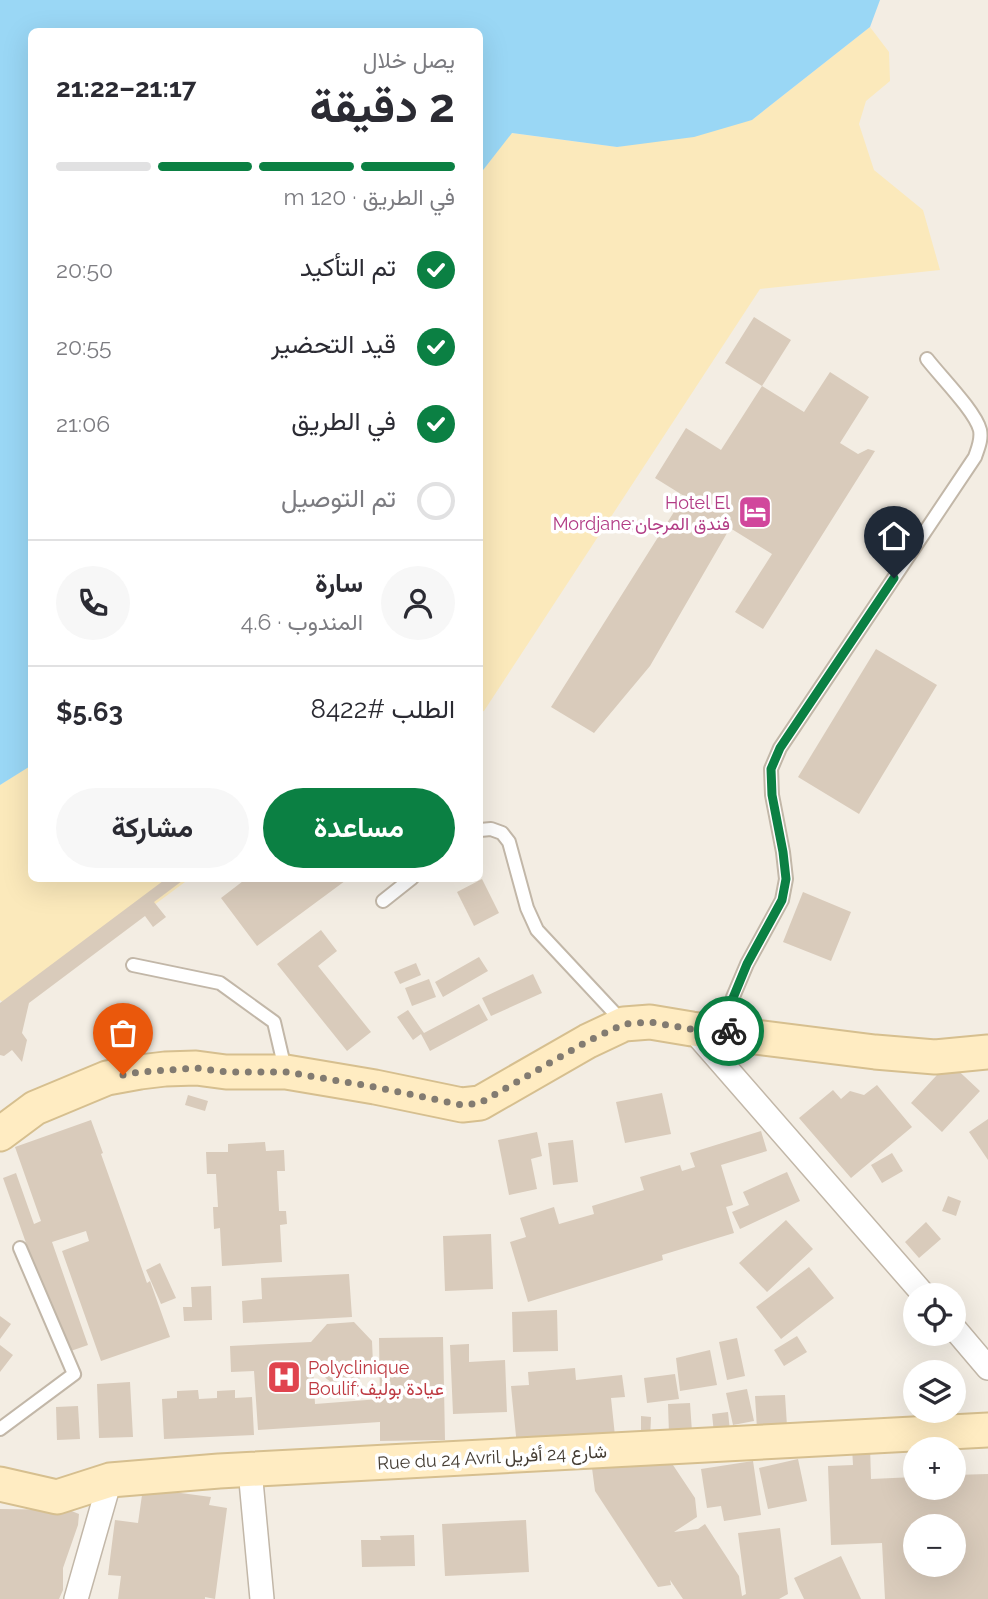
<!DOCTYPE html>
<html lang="ar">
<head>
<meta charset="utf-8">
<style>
	:root { --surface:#fff; --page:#f7f7f7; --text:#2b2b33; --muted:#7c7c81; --line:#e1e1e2; --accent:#0b8043 }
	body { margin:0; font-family:Raleway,Vazirmatn,sans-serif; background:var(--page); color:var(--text); direction:rtl; height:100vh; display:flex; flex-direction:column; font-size:26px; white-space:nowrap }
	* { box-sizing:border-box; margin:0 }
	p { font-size:23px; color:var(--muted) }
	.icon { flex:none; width:38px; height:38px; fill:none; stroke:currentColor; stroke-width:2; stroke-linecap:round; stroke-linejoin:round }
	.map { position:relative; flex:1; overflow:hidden; direction:ltr }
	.sheet { position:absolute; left:28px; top:28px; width:455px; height:854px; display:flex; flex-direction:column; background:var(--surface); border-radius:10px; box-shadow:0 7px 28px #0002; direction:rtl }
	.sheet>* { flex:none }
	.controls { position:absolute; left:903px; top:1283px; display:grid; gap:14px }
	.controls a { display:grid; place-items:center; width:63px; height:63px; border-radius:50%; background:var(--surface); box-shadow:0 7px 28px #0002; font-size:35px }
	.pin { position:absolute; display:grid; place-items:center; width:60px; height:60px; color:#fff; margin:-72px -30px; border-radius:50% 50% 50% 0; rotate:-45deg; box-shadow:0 0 7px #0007 }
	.pin .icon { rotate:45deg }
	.courier { position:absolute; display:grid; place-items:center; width:70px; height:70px; margin:-35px; border:5px solid #0b8043; border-radius:50%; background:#fff; color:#222; box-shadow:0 2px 9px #0007 }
	.headline em { font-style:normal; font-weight:700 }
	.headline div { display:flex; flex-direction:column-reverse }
	.headline { display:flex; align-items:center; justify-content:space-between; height:119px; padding:0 28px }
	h1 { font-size:46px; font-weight:700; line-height:52px }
	.bar { display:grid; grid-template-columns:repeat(4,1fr); gap:10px 7px; align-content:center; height:84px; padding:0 28px }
	.bar i { height:9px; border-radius:5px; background:var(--line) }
	.bar .active { background:var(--accent) }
	.bar p { grid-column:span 4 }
	.line { display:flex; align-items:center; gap:18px; padding:0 28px; border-top:2px solid var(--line) }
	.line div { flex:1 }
	.round { display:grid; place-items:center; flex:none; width:74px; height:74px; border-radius:37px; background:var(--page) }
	ol { padding:0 28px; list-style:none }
	li { display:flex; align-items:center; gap:21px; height:77px }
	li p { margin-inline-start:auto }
	li .icon { padding:7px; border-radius:50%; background:var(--accent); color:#fff; stroke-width:4 }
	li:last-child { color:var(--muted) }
	li i { width:38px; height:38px; border:4px solid var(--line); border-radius:50% }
	.action { display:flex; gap:14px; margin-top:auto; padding:14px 28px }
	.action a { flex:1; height:80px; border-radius:42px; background:var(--accent); color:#fff; font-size:28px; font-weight:700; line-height:80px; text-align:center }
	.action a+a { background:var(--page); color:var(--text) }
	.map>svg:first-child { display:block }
	.sand { fill:#fbe9bb }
	.water { fill:#9ad7f5 }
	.building { fill:#d9cbbb; fill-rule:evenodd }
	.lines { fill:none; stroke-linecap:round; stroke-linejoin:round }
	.lane-casing { stroke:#c2b7a8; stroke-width:16 }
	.street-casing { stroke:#c2b7a8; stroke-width:26 }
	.secondary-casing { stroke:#d6bf8f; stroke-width:37 }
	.lane { stroke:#fff; stroke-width:12 }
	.street { stroke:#fff; stroke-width:23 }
	.secondary { stroke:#ffecc2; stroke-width:33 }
	.done { stroke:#827b71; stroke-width:7; stroke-dasharray:0 12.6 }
	.route { stroke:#0b8043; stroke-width:9 }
	.labels { text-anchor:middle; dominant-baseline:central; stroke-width:7; stroke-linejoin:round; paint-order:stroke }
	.hotel-label { font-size:18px; fill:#b23c85; stroke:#fff; text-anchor:end }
	.health-label { font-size:18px; fill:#be3a42; stroke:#fff; text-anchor:start }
	.street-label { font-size:18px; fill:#453d33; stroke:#fff }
</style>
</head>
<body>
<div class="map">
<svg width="988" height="1599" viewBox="0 0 988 1599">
	<rect width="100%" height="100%" fill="#f3ede3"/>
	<path class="sand" d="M870,27L889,52L890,81L866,101L859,124L874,170L923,210L940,270L760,289L484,711L480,712V174L511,133L617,147L752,120Z
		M31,765L32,878L189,879L13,1010L0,1000V785Z"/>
	<path class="water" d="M0,0H880L870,27L752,120L694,137L617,147L512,133L480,174V32H32V765L0,785Z"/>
	<path class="building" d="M754,317L791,340L762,386L804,412L830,372L869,397L840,443L858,454L868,449L875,451L763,629L735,612L772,554L730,528L650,666L594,733L551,707L684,496L655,478L686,428L721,450L762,386L725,363Z
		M876,649L937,685L859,814L798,777Z
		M167,878H186L154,902L166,917L153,927L145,916L29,1003L22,1033L27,1040L22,1062L12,1050L4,1056L0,1055V1003Z
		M247,878H349L257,946L221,898Z
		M482,879L499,913L474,926L457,892Z
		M803,892L851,912L831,961L783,942Z
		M321,930L337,951L318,966L371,1032L347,1051L277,964Z
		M479,957L488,971L443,997L435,982Z
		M416,963L421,975L400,984L394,972Z
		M533,974L542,993L491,1016L482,998Z
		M429,979L436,997L412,1006L405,988Z
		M479,1004L488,1020L430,1051L421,1034L413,1040L397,1017L408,1010L424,1033Z
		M949,1062L980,1091L942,1132L911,1103Z
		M877,1085L912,1127L851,1178L799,1118L833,1090L841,1099L850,1091L864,1095Z
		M662,1093L671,1134L625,1143L616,1102Z
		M188,1095L208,1101L205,1111L185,1105Z
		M988,1119V1160L969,1132Z
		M91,1120L103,1153L101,1154L147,1283L150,1281L170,1337L101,1361L62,1251L89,1241L86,1231L52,1242L88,1345L65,1353L3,1178L16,1173L34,1224L41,1221L15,1147Z
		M761,1131L767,1151L721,1165L733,1205L726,1207L734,1233L662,1255L663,1260L528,1302L510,1242L526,1237L520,1218L554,1207L559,1224L594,1214L592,1206L644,1190L640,1177L680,1165L682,1171L695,1167L690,1153Z
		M537,1132L542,1156L531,1159L537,1189L509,1195L498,1140Z
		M573,1140L578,1182L553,1185L548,1143Z
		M265,1142L266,1151L284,1150L285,1171H277L279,1211H286L287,1224L280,1225L282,1262L222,1266L220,1228L214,1229L213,1207H218L216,1174H207L206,1152H228V1144Z
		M892,1153L903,1171L882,1183L871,1165Z
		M787,1172L800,1201L740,1229L732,1212L749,1205L743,1192Z
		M948,1196L961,1201L956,1216L942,1211Z
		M786,1220L813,1249L767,1292L739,1263Z
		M926,1222L941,1239L919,1258L905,1242Z
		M491,1234L493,1289L445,1291L443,1236Z
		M160,1263L176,1298L161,1304L146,1270Z
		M809,1267L834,1298L781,1339L756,1307Z
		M349,1274L352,1317L243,1323L242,1301L262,1299L261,1278Z
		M211,1286L212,1320L184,1321L183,1307H192L191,1287Z
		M557,1310L558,1351L513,1352L512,1312Z
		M0,1316L11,1324L0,1339Z
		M354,1322L372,1341L373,1364L356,1382L332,1383L313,1368L315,1404L380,1399L379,1338L443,1337L445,1440L380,1441V1422L258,1430L254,1371L231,1372L230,1346L311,1342L327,1324Z
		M797,1336L807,1352L784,1366L774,1350Z
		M737,1338L745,1376L727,1380L719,1342Z
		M469,1344V1362L505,1360L507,1412L453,1414L450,1345Z
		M0,1345L13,1355L0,1372Z
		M710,1350L717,1385L680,1391L676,1358Z
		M575,1368L576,1380L622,1375L625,1397L611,1398L615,1436L517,1446L511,1386L529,1385L528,1372Z
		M675,1374L679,1399L647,1403L644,1378Z
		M130,1382L133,1437L99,1438L97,1384Z
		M747,1389L754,1421L733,1425L726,1393Z
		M198,1390L199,1399L217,1398V1391L235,1390V1398L252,1397L254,1435L164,1439L162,1399L177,1398V1391Z
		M785,1395L787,1426L757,1429L755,1396Z
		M690,1403L692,1432L669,1434L668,1404Z
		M78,1406L80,1439L57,1440L56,1407Z
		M728,1412L730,1431L714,1433L712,1414Z
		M641,1416L651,1417L650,1440H641Z
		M870,1446L871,1479L915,1477V1488H954V1475L988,1474V1599H885L882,1543L831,1545L828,1466L853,1465L852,1447ZM915,1526H954V1564H915Z
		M669,1459L695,1498L697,1517L674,1532L698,1529L705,1524L739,1576L742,1596L746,1594L738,1533L780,1528L788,1594L779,1599H683L670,1580L671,1585L658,1587L595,1491L592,1468Z
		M798,1459L807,1501L768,1509L759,1468Z
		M753,1461L761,1515L724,1521L721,1506L707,1508L701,1469Z
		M143,1488L211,1497L209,1505L227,1508L215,1599L205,1597V1599H118L121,1576L108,1575L115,1520L138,1523Z
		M0,1509L69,1510L79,1514L78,1525L63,1568V1590L59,1599H0Z
		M526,1520L529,1572L445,1576L442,1524Z
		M414,1535L415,1566L362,1567L361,1540H381L380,1536Z
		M841,1556L861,1599H804L794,1578Z"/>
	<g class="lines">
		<g class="lane-casing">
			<path id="lane" d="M480,830L491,829L502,833L509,842L527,908L537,930L622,1021
				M383,901L412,878
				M133,965L220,983L274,1022L285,1069
				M729,1032L733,997L747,964L782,900L786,879L783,852L772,795L771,769L780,748L975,457C978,448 982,440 980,430C975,411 940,376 927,359
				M0,1429L74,1374L20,1248"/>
		</g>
		<g class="street-casing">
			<path id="street" d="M692,1029L924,1295
				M954,1328L988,1368
				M250,1470L262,1599
				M76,1599L110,1480"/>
		</g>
		<g class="secondary-casing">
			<path id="secondary" d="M0,1134L35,1108L107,1078L140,1072L165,1069L196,1068L226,1072H286L375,1087L462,1105L480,1103L588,1041L624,1024L650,1022L692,1029L875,1052L935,1057L988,1052
				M0,1484L57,1497L110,1480L219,1471L988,1430"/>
		</g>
		<use href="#lane" class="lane"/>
		<use href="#street" class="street"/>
		<use href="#secondary" class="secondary"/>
	</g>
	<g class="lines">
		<path class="done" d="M123,1075L140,1072L197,1068L226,1072H286L375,1087L462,1105L480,1103L588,1041L624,1024L650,1022L691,1029L729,1034V1031"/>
		<path class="route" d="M729,1031L733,998L747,964L782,900L786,879L783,852L772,795L771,769L780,748L894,578"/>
	</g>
	<defs>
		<g id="hotel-square" transform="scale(1.75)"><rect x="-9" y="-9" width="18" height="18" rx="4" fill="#d1479c" stroke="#fff"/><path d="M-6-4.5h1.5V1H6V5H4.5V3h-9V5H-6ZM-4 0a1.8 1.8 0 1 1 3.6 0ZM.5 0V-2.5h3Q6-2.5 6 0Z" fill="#fff"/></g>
		<g id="hospital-square" transform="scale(1.75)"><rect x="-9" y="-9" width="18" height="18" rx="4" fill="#e0444e" stroke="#fff"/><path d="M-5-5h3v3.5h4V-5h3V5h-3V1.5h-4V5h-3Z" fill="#fff"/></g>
	</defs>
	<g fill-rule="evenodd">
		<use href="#hotel-square" x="755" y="512"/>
		<use href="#hospital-square" x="284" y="1377"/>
	</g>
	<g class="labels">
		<g class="hotel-label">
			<text x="730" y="502">Hotel El<tspan x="730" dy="21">Mordjane;فندق المرجان</tspan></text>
		</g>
		<g class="health-label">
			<text x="308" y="1367">Polyclinique<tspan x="308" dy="21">Boulif;عيادة بوليف</tspan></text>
		</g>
		<g class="street-label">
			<text transform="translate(492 1457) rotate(-3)">Rue du 24 Avril شارع 24 أفريل</text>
		</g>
	</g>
</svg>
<div class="controls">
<a><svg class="icon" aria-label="locate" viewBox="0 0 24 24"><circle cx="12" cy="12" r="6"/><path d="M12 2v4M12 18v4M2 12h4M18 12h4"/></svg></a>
<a><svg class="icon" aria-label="layers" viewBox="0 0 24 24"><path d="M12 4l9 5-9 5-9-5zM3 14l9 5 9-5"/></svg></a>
<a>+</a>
<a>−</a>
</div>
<div class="pin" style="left:123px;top:1075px;background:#ea580c"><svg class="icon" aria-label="bag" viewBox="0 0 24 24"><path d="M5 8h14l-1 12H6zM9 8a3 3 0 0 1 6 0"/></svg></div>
<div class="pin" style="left:894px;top:578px;background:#1f2937"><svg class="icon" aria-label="home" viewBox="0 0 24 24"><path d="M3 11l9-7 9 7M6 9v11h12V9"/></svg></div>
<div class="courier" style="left:729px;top:1031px"><svg class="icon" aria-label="bike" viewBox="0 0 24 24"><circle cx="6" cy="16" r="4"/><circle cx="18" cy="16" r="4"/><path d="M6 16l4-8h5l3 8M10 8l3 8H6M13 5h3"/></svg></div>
<section class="sheet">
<div class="headline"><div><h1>2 دقيقة</h1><p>يصل خلال</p></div><em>21:17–21:22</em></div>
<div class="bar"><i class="active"></i><i class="active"></i><i class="active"></i><i></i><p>في الطريق · 120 m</p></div>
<ol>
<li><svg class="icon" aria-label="check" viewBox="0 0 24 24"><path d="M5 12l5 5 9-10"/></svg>تم التأكيد<p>20:50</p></li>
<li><svg class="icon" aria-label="check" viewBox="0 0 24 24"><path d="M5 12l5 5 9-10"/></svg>قيد التحضير<p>20:55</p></li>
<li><svg class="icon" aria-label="check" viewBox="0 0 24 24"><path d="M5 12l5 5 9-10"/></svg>في الطريق<p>21:06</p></li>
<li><i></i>تم التوصيل</li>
</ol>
<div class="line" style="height:126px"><a class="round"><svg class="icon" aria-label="person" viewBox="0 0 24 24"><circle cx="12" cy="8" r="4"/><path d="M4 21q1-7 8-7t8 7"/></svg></a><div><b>سارة</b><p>المندوب · 4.6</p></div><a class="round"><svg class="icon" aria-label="phone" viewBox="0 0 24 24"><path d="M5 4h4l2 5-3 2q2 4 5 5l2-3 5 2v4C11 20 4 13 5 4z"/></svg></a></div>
<div class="line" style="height:91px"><div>الطلب #8422</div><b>$5.63</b></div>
<div class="action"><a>مساعدة</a><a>مشاركة</a></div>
</section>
</div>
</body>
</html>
